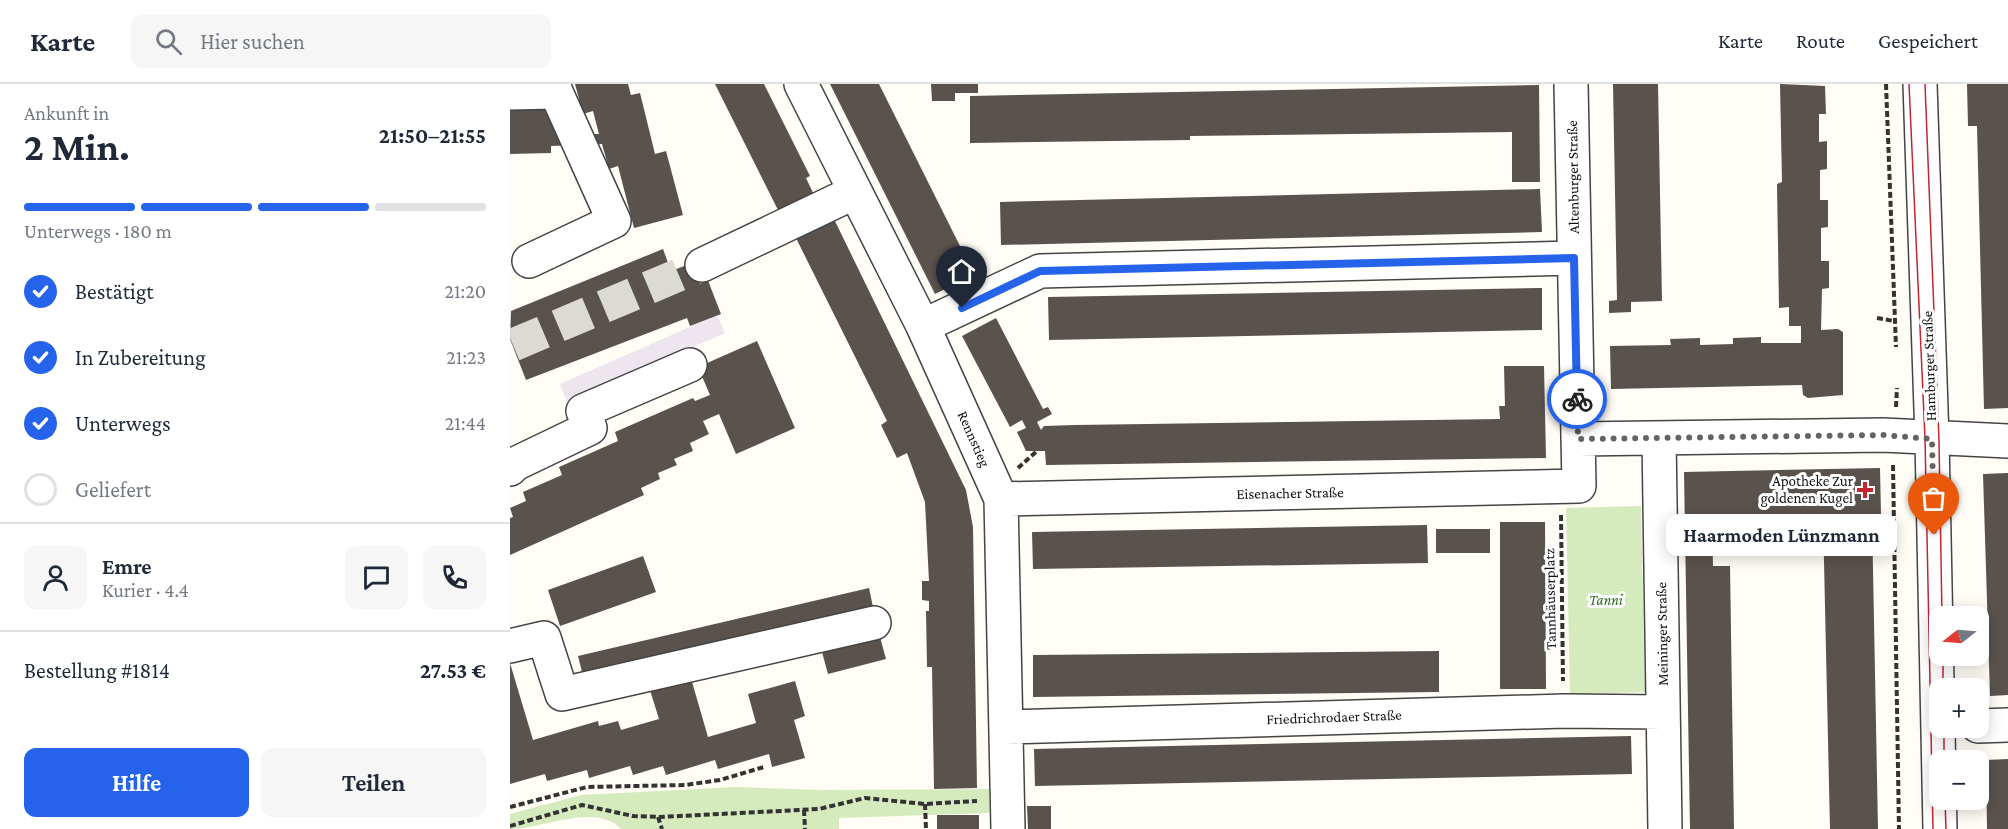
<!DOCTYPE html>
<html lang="de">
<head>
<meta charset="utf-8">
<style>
	:root { --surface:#fff; --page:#f6f6f7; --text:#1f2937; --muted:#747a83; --line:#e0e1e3; --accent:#2563eb }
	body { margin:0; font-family:"Crimson Pro",serif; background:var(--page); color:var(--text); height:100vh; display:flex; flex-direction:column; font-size:22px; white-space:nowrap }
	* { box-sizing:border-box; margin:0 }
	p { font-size:20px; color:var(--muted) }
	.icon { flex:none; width:33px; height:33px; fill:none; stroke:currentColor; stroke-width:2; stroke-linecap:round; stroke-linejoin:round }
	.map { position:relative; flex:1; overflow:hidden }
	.side { display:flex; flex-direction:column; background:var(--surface); width:510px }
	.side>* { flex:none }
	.needle { width:39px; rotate:253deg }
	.buttons { position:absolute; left:1419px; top:522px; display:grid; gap:12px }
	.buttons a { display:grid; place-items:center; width:60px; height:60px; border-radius:12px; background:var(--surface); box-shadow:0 3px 15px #0003; font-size:30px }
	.pin { position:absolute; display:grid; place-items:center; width:51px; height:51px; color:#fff; margin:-62px -26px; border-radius:50% 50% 50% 0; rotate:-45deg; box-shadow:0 0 6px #0007 }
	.pin .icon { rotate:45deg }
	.courier { position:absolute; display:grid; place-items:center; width:60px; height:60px; margin:-30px; border:4px solid #2563eb; border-radius:50%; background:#fff; color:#222; box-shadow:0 2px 8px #0007 }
	.bubble { position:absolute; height:42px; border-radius:12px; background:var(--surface); box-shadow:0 3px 15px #0003; font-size:20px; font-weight:700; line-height:42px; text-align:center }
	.overview em { font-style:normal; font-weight:700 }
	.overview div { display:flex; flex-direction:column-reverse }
	.overview { display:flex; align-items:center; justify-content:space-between; height:102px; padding:0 24px }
	h1 { font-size:39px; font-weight:700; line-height:45px }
	.bar { display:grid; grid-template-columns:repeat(4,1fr); gap:9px 6px; align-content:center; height:72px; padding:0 24px }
	.bar i { height:8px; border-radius:4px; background:var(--line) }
	.bar .selected { background:var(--accent) }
	.bar p { grid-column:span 4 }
	.line { display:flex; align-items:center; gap:15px; padding:0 24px; border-top:2px solid var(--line) }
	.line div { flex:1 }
	.round { display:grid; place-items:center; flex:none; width:63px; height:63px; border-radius:12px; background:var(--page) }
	ol { padding:0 24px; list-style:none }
	li { display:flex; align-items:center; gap:18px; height:66px }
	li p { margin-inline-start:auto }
	li .icon { padding:6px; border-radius:50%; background:var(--accent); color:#fff; stroke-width:4 }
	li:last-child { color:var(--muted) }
	li i { width:33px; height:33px; border:3px solid var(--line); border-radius:50% }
	.cta { display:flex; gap:12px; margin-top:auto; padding:12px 24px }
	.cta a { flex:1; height:69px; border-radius:12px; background:var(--accent); color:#fff; font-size:24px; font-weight:700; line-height:69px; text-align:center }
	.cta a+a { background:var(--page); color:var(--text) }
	header { display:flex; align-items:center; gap:36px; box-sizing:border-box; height:84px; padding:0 30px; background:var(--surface); border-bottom:2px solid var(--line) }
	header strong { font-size:28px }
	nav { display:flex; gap:33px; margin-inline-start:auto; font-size:21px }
	.search { width:420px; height:54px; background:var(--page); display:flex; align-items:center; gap:15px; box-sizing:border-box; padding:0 21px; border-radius:12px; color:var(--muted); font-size:22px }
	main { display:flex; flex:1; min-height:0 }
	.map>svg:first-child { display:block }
	.industrial { fill:#eee6ef }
	.green { fill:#d5ebbd }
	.building { fill:#5a524d }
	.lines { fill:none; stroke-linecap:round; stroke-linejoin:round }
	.minor-tunnel { stroke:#dbdad3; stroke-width:33; stroke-dasharray:33 16; stroke-linecap:butt }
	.minor-casing { stroke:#444; stroke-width:36 }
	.path { stroke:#333; stroke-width:4; stroke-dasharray:6 3; stroke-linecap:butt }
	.minor { stroke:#fff; stroke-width:33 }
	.tram { stroke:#c4262e; stroke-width:1.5 }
	.done { stroke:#646461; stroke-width:6; stroke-dasharray:0 10.8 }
	.route { stroke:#2563eb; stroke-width:8 }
	.poi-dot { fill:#c4262e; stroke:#fff; stroke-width:2 }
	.labels { text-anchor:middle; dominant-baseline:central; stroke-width:6; stroke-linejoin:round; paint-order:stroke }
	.street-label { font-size:15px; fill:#111; stroke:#fff }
	.poi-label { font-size:15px; fill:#111; stroke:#fff; text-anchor:end }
	.park-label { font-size:15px; font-style:italic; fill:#2f6b1f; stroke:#fff }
</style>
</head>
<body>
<header>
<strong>Karte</strong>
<div class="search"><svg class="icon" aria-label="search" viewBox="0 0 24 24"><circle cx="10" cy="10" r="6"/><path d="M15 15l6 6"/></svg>Hier suchen</div>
<nav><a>Karte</a><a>Route</a><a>Gespeichert</a></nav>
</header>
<main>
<section class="side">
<div class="overview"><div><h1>2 Min.</h1><p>Ankunft in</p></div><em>21:50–21:55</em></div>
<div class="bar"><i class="selected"></i><i class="selected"></i><i class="selected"></i><i></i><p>Unterwegs · 180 m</p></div>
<ol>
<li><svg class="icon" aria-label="check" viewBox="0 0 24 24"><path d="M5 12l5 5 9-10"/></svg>Bestätigt<p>21:20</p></li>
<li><svg class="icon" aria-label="check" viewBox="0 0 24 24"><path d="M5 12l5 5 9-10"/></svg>In Zubereitung<p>21:23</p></li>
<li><svg class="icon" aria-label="check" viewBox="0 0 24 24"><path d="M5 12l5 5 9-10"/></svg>Unterwegs<p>21:44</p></li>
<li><i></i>Geliefert</li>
</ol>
<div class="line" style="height:108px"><a class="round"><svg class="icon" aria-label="person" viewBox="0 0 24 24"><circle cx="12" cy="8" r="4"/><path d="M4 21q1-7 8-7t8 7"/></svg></a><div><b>Emre</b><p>Kurier · 4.4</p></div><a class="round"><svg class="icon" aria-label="chat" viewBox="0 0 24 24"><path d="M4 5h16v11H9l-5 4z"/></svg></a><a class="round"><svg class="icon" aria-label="phone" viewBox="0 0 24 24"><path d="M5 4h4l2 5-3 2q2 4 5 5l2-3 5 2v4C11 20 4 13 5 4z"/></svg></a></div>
<div class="line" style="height:78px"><div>Bestellung #1814</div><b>27.53 €</b></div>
<div class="cta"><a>Hilfe</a><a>Teilen</a></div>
</section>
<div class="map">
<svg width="1498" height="745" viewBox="0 0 1498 745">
	<rect width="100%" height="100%" fill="#fffdf5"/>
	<path class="industrial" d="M207,231L215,249L57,318L50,300Z"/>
	<path class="green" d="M1131,422L1135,608L1060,610L1056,424Z
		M226,703L314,706L479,705V729L329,734V745H111C86,718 32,745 0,745V730L71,711Z"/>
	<path class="building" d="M65,0H118L121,11L130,9L145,70L156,67L173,131L124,144L108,82L99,85L92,60L41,62V69L0,70V26L40,25L41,41H48V51L89,50L83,27L73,30Z
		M205,0H254L300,92L296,94L305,113L270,130Z
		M320,0H369L456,174L466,168L474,183L463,188L464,191L425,210Z
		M421,0H468V9H445V17H422Z
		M1103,0H1148L1152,217L1121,218V228L1099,229V217L1107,216Z
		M1270,0L1315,2L1316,30H1309V58L1317,57V85L1310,86V116H1318V143L1311,144V177H1319V204L1312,205L1311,246L1328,245L1333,248V311L1298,314L1293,311L1292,301L1101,305L1100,262L1161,261L1160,255L1190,254V261L1223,260V254L1251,253V259H1291V242H1279V223L1269,224L1267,100L1272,98Z
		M1457,0H1498V324L1474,325L1467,42H1458Z
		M1029,1L1030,98H1002V48L680,52V56L460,59V12Z
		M1030,105L1032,148L491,161L490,118Z
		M323,133L456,406L463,443L467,704L424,705L422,583H417L416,527H419V517L412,516V497H419L415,418L397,369L387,374L371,341L377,337L285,152Z
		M153,165L161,187L190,176L211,230L180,242L177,234L16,296L0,255L1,227Z
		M1032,204V246L539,256L538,213Z
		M486,234L533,325L538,323L542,330L527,338L531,346L534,342L565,341L990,335L989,322H995L994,282H1034L1036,374L536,381L535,367H516L507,348L516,344L512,336L500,343L452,252Z
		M247,257L285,344L226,370L209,330L193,337L199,350L180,359L183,367L164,375L167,381L148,389L150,395L131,404L134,411L0,471V434L3,433L0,424L16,417L13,408L52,391L49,383L108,357L105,348L183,314L185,317L200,311L188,283Z
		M1370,384L1371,432L1362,433L1368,745H1320L1313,433L1202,436L1203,482H1220L1224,745H1180L1174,388Z
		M1498,389V611L1480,612L1473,390Z
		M990,438H1035L1036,605H990Z
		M917,441L918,479L523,485L522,448Z
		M926,445H980V469H926Z
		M133,472L146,508L50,542L38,506Z
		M359,504L363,523L73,592L68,572Z
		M370,553L376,575L318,590L312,568Z
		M929,567V608L523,613V571Z
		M0,579L23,656L88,637L89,642L108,637L111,646L149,635L139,603L180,591L198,653L246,639L238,610L285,597L295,632L284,636L295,674L262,683L259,670L208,685L205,676L156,691L153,682L123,691L120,682L79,694L77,686L37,697L35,690L0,700Z
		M1121,652L1122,690L525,702L524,665Z
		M1498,675V745H1477L1476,676Z
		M517,722H541V745H518Z
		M427,731H469V745H427Z"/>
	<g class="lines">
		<path class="minor-tunnel" d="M3,261L192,181"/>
		<g class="minor-casing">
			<path id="minor" d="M291,0L413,242L491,415L498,745
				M1410,0L1422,355L1430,745
				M0,9L46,8L44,0
				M19,177L104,137L46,8
				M192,181L345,108
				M413,242L530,187L1064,174
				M1149,354L1155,745
				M1068,355L1373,351L1498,357
				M0,385L5,380L80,344L73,327L180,281
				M491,415L1069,402L1061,0
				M0,562L34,554L52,610L364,539
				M1468,642L1498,641
				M496,643L1054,627L1153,628"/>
		</g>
		<path class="path" d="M1376,0L1386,263
			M1367,234L1384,237
			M1386,323L1387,304
			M1383,381L1389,745
			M508,384L528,366
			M1051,431L1053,597
			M415,720L416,745
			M0,723L77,703L175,701L210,696L254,683
			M294,726L295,745
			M148,733L152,745
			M0,742L72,721L123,732L150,733L309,725L355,714L415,720L467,717"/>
		<use href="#minor" class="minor"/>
		<path class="tram" d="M1399,0L1415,354L1423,745
			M1415,0L1429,356L1432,532
			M1433,572V604
			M1434,644V676
			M1435,716L1436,745"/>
	</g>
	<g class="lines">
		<path class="done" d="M1067,315L1068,355L1373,351L1422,355L1424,451"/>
		<path class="route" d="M452,224L530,187L1064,174L1067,315"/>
	</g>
	<path class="poi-dot" d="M1352 397h6v6h6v6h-6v6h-6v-6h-6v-6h6z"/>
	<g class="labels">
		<g class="street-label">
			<text transform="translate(1063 93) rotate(-91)">Altenburger Straße</text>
			<text transform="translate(1419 282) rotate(-92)">Hamburger Straße</text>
			<text transform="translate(464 355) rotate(66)">Rennstieg</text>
			<text transform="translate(780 409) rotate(-1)">Eisenacher Straße</text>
			<text transform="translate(1040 515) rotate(-91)">Tannhäuserplatz</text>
			<text transform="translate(1152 550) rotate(-91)">Meininger Straße</text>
			<text transform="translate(824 633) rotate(-2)">Friedrichrodaer Straße</text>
		</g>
		<g class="poi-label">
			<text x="1343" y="397">Apotheke Zur<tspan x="1343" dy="17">goldenen Kugel</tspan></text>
		</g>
		<g class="park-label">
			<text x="1096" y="516">Tanni</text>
		</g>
	</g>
</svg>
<div class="buttons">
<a><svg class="needle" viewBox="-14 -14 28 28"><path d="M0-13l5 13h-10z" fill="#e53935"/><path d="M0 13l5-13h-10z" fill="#747a83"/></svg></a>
<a>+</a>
<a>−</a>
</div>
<div class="pin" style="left:1424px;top:451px;background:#ea580c"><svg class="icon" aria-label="bag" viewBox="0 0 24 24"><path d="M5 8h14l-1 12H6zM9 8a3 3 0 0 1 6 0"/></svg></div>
<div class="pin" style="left:452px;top:224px;background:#1f2937"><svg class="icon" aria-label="home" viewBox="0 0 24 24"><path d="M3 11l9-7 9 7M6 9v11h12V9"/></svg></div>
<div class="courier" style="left:1067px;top:315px"><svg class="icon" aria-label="bike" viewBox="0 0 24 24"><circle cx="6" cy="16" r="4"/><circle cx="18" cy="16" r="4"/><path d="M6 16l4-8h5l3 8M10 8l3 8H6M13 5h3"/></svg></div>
<div class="bubble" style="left:1156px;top:430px;width:231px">Haarmoden Lünzmann</div>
</div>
</main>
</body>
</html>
